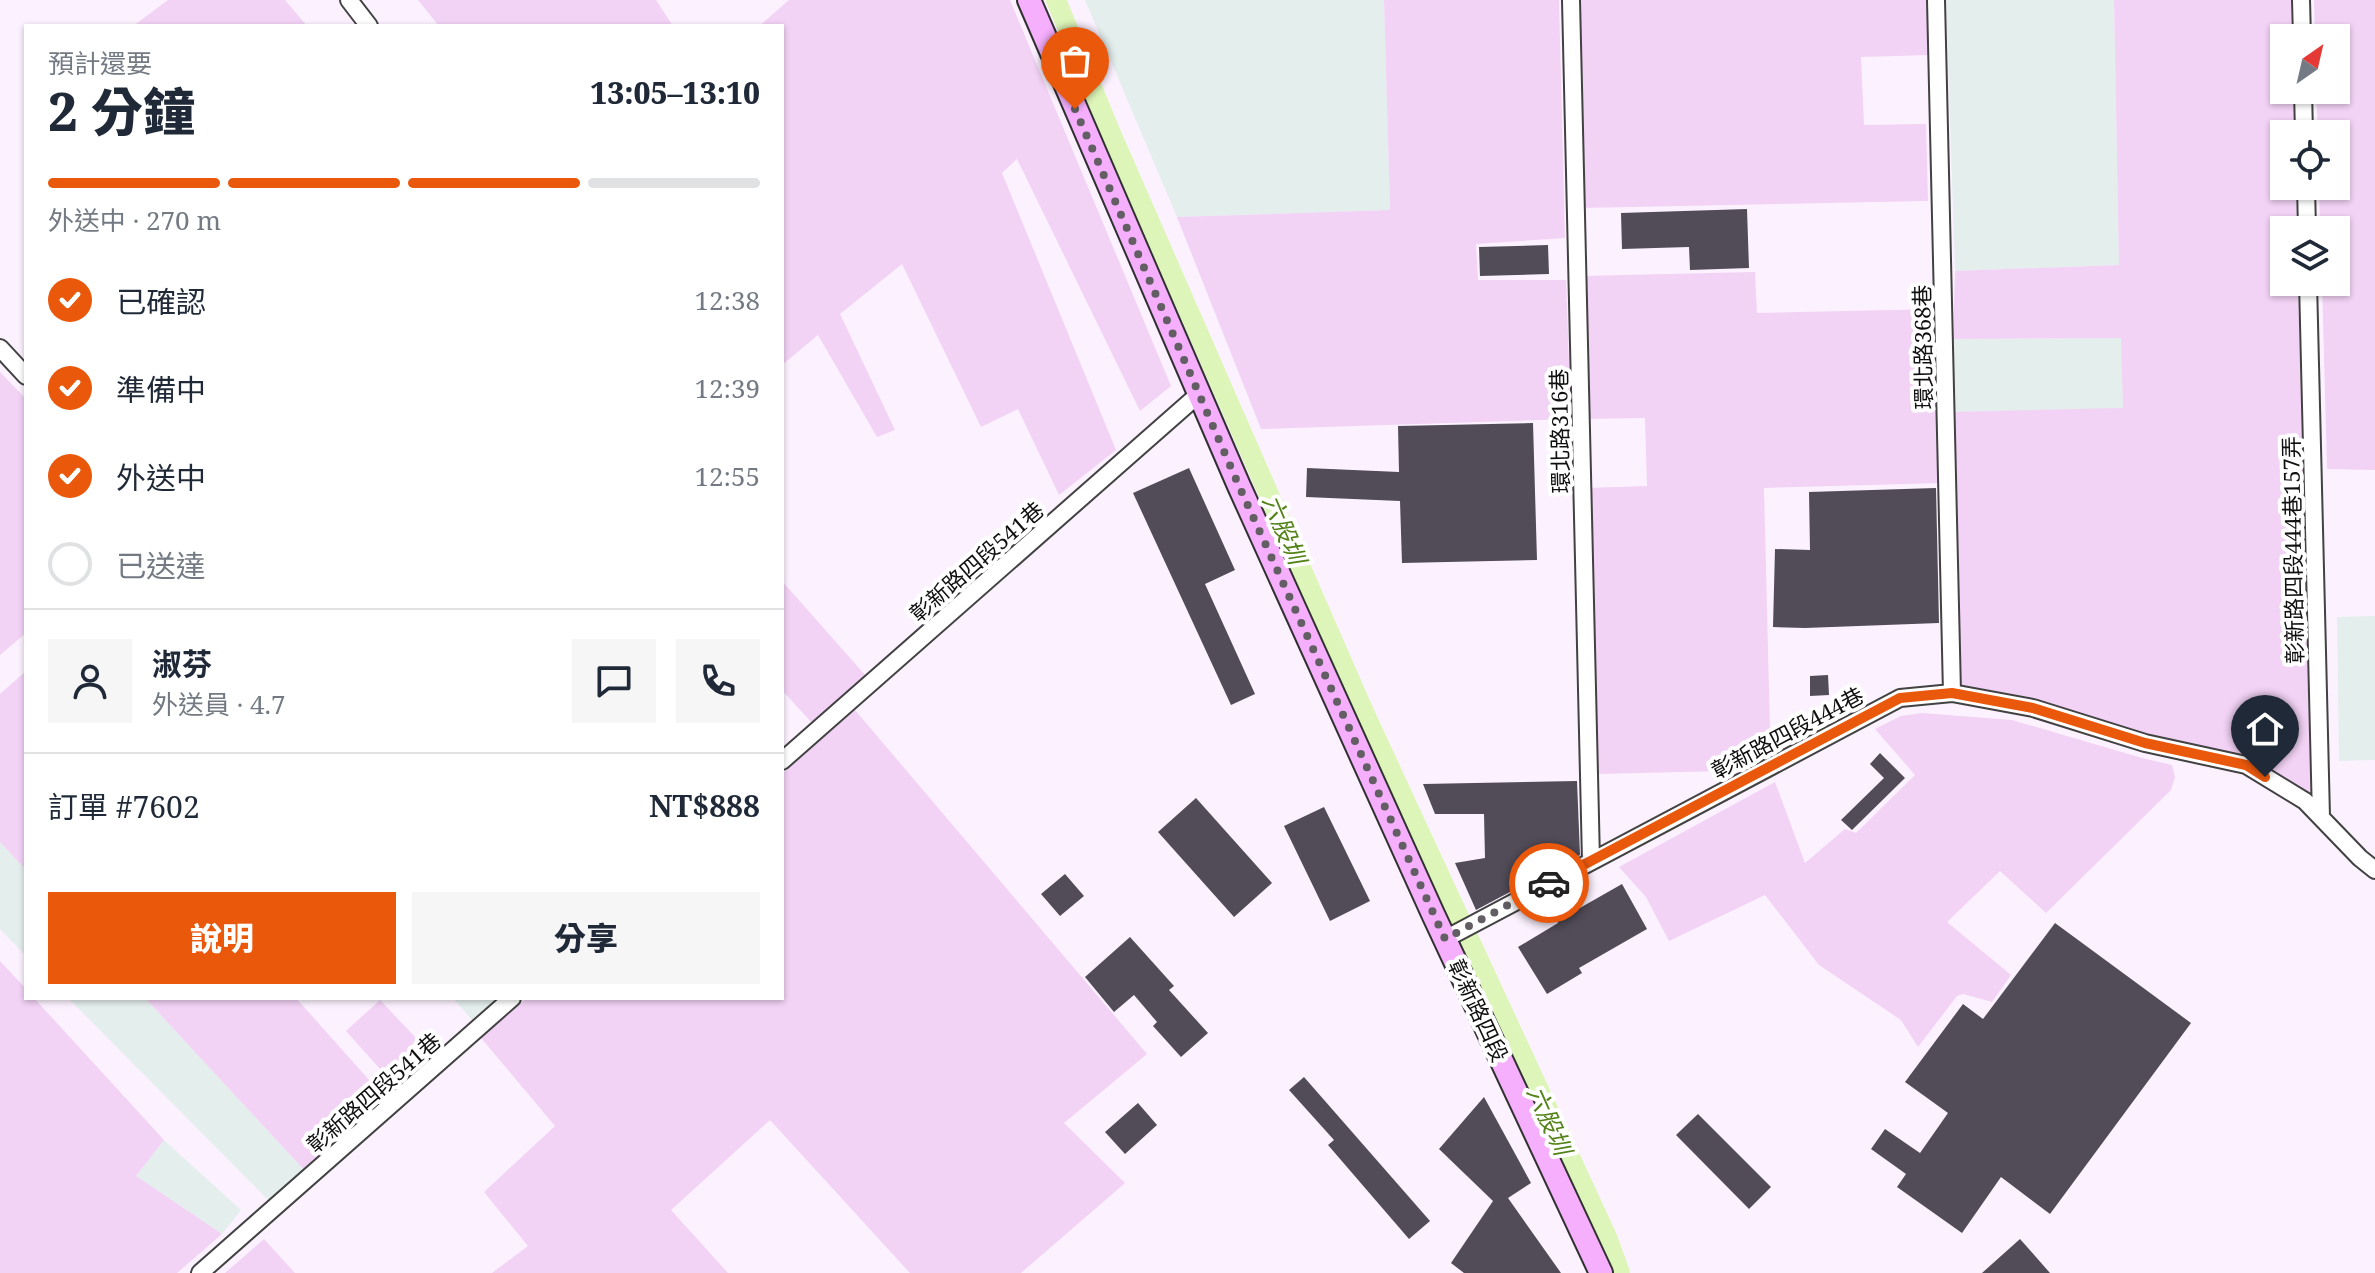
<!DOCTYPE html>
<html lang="zh-TW">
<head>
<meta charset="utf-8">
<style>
	:root { --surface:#fff; --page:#f6f6f7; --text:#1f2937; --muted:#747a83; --line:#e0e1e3; --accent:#ea580c }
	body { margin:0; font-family:"Noto Serif","Noto Sans TC",serif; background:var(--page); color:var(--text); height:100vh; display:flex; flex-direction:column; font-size:30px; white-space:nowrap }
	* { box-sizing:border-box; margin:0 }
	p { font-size:26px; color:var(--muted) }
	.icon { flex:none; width:44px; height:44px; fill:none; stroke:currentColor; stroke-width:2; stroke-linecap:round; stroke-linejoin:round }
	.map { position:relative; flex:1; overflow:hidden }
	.side { position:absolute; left:24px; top:24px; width:760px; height:976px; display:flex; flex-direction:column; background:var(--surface); border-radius:0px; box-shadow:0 2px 6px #0004 }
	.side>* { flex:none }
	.needle { width:52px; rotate:34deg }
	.fabs { position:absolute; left:2270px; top:24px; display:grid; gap:16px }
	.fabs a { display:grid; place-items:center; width:80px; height:80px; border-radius:0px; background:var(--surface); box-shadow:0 2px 6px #0004; font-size:40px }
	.pin { position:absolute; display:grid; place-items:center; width:68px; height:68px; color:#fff; margin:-82px -34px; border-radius:50% 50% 50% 0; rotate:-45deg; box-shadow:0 0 8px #0007 }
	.pin .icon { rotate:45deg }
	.courier { position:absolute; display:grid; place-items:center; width:80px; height:80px; margin:-40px; border:6px solid #ea580c; border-radius:50%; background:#fff; color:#222; box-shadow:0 2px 10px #0007 }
	.overview em { font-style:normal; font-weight:800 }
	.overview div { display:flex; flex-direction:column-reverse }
	.overview { display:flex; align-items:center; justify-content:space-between; height:136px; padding:0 24px }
	h1 { font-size:52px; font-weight:800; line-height:60px }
	.bar { display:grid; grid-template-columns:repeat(4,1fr); gap:12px 8px; align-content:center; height:96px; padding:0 24px }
	.bar i { height:10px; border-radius:6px; background:var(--line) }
	.bar .active { background:var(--accent) }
	.bar p { grid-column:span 4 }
	.line { display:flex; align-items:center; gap:20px; padding:0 24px; border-top:2px solid var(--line) }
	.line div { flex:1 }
	.round { display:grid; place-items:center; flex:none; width:84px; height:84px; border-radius:0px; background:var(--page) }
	ol { padding:0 24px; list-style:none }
	li { display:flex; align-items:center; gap:24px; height:88px }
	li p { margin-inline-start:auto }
	li .icon { padding:8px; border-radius:50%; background:var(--accent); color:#fff; stroke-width:4 }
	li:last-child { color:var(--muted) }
	li i { width:44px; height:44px; border:4px solid var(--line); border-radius:50% }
	.cta { display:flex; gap:16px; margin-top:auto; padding:16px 24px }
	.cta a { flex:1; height:92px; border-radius:0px; background:var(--accent); color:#fff; font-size:32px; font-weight:800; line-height:92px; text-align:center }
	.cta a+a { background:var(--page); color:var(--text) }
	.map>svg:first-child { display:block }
	.industrial { fill:#e4eeed }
	.farmland { fill:#f2d2f5 }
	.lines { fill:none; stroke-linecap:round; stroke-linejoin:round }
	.canal { stroke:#ddf5b8; stroke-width:20 }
	.building { fill:#514c58 }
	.street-casing { stroke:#424242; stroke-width:20 }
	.secondary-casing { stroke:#313131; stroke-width:26 }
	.street { stroke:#fff; stroke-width:16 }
	.secondary { stroke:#f6affd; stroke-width:22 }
	.done { stroke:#625e63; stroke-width:8; stroke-dasharray:0 14.4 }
	.route { stroke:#ea580c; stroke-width:10 }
	.labels { text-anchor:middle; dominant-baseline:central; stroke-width:8; stroke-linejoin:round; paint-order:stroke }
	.street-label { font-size:22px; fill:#0f0f0f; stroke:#fff }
	.water-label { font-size:24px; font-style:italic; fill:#538318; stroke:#fff }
</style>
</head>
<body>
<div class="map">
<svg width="2375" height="1273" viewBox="0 0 2375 1273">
	<rect width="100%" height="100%" fill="#fcf2ff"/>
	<path class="industrial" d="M1085,0H1384L1390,210L1177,217Z
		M1946,0H2114L2119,265L1955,271Z
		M2122,338L2123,409L1950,412L1953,339Z
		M2375,616V760L2339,761L2337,617Z
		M0,842L26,870V956L0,929Z
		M68,998H145L307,1173L269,1201Z
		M453,998H498L472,1020Z
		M164,1140L241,1210L222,1234L136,1176Z"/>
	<path class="farmland" d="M168,0H285L307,26H133Z
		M418,0H656L673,26H439Z
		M789,0H1010L1171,386L1140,411L1017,159L1002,173L1116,450L1059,495L1018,409L981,427L902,264L840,314L895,430L877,437L818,335L782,365V26H759Z
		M1384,0H1559L1565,238L1476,244L1478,280H1566L1571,419L1261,429L1177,217L1390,210Z
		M1575,0H1927L1928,55L1861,57L1864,125L1926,124L1928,201L1581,208Z
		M2114,0H2291L2292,38H2284V90H2293L2294,134H2284V186H2296L2297,230H2284V282H2298L2311,807L2233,758L1966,695L1959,683L1950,412L2123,408L2121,338L1953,339L1955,271L2119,265Z
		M2314,0H2375V470L2327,469L2322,282H2336V230H2320L2319,186H2336V134H2318L2316,90H2336V38H2315Z
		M1755,272L1757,313L1936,309L1941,483L1764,488L1771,770L1595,774L1587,488L1647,486L1645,418L1585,419L1582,276Z
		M0,372L26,399V633L0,655Z
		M782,581L866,676L812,723L782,690Z
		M26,671V870L0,842V694Z
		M855,710L1147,1054L1064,1123L1125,1183L1021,1273H910L770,1120L671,1210L728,1273H492L528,1246L484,1192L555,1126L481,1038L527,998H782V774Z
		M1922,713L2012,720L2142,758L2172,765L2175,777L2171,790L2046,913L2000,871L1947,922L2011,975L1992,1002L1963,994L1957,996L1918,1047L1901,1020L1819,965L1765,895L1669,941L1646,897L1619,867L1775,782L1805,863L1845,829L1856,833L1915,775L1875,729L1901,716Z
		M0,961L26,989V998H34L164,1140L136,1176L222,1234L177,1273H0Z
		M145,998H296L386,1099L307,1173Z
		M380,1000L433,1056L397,1088L346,1031Z
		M264,1239L295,1273H225Z"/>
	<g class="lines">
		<path class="canal" d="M1056,0L1110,131L1364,712L1607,1237L1620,1273"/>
	</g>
	<path class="building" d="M1747,209L1749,268L1690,270L1689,247L1622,249L1621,213Z
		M1548,245L1549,274L1480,276L1479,247Z
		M1533,423L1537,560L1402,563L1400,501L1306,497L1307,468L1399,472L1398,426Z
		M1189,468L1235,570L1205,584L1255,694L1231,705L1133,493Z
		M1936,488L1939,623L1805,628L1773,627L1775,549L1810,550L1809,492Z
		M1828,675L1829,695L1810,696V676Z
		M1880,753L1905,778L1852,830L1841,820L1884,778L1870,764Z
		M1577,781L1580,855L1476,910L1455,863L1485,858L1484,814H1435L1423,784Z
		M1196,798L1272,883L1234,917L1158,832Z
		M1324,807L1370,901L1330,921L1284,826Z
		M1065,874L1084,896L1060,916L1041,894Z
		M1622,884L1647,929L1579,968L1582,973L1547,994L1518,947L1558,923L1557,921Z
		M2055,923L2191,1023L2050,1214L2001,1177L1962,1233L1897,1187L1906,1174L1871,1149L1885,1129L1920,1153L1948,1113L1905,1082L1963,1004L1983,1019Z
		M1130,937L1174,986L1169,990L1208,1033L1181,1057L1153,1026L1157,1022L1134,995L1114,1012L1085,977Z
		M1304,1077L1430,1221L1409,1239L1328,1145L1334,1140L1289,1090Z
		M1484,1097L1531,1183L1508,1198L1561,1273H1464L1451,1263L1493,1201L1439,1149Z
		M1138,1103L1157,1125L1125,1154L1105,1132Z
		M1698,1114L1771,1187L1749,1209L1676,1135Z
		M2020,1239L2050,1273H1982Z"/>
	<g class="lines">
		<g class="street-casing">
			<path id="street" d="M349,0L369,26
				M1571,0L1591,861
				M1936,0L1952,693
				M2301,0L2302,38
				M2303,90L2304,134
				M2306,186L2307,230
				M2308,282L2321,817
				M0,348L26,376
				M782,761L1199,394
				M1445,939L1900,698L1952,693L2033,708L2145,743L2246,765L2305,801L2360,858L2375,870
				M200,1273L512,998"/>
		</g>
		<g class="secondary-casing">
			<path id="secondary" d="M1029,0L1239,486L1433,914L1601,1273"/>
		</g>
		<use href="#street" class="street"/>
		<use href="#secondary" class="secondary"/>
	</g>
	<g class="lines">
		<path class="done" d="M1075,109L1239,486L1445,939L1549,883"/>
		<path class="route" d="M1549,883L1900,698L1952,693L2033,708L2145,743L2246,765L2265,777"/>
	</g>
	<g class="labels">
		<g class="street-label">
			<text transform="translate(1922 347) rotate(-91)">環北路368巷</text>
			<text transform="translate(1559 431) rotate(-91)">環北路316巷</text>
			<text transform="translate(2292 550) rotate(-91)">彰新路四段444巷157弄</text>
			<text transform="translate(976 561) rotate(-41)">彰新路四段541巷</text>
			<text transform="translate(1787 732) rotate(-28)">彰新路四段444巷</text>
			<text transform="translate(1479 1010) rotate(65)">彰新路四段</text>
			<text transform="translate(373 1092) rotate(-41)">彰新路四段541巷</text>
		</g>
		<g class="water-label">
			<text transform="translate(1285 529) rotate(67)">六股圳</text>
			<text transform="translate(1550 1120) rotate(66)">六股圳</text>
		</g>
	</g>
</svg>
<div class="fabs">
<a><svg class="needle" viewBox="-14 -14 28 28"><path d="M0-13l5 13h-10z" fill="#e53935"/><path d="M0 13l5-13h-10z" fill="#747a83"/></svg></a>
<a><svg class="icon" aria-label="locate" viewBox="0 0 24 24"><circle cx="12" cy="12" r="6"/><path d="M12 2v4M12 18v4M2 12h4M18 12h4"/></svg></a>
<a><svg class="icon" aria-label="layers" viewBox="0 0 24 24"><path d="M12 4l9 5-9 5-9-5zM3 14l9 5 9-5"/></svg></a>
</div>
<div class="pin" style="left:1075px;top:109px;background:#ea580c"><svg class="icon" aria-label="bag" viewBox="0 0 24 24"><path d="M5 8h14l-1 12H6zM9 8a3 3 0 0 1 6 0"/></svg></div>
<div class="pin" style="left:2265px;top:777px;background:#1f2937"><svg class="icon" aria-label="home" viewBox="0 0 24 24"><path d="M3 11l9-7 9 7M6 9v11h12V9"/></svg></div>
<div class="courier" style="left:1549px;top:883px"><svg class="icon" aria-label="car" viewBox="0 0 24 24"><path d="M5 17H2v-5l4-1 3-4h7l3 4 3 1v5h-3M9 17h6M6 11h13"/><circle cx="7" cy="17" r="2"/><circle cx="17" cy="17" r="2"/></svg></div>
<section class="side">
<div class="overview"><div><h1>2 分鐘</h1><p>預計還要</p></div><em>13:05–13:10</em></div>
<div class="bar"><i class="active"></i><i class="active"></i><i class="active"></i><i></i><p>外送中 · 270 m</p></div>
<ol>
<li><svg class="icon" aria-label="check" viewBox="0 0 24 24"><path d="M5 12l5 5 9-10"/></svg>已確認<p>12:38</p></li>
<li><svg class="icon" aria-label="check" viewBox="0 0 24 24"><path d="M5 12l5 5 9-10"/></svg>準備中<p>12:39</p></li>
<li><svg class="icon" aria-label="check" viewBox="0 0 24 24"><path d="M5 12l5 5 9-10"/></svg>外送中<p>12:55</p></li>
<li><i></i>已送達</li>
</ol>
<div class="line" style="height:144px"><a class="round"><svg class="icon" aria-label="person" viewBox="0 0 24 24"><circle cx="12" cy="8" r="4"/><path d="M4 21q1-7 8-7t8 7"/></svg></a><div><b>淑芬</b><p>外送員 · 4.7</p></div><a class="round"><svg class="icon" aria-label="chat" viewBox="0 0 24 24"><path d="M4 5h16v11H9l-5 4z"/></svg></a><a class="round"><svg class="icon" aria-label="phone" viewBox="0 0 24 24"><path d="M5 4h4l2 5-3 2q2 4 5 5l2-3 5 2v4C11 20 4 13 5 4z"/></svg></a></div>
<div class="line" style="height:104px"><div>訂單 #7602</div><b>NT$888</b></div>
<div class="cta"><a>說明</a><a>分享</a></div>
</section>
</div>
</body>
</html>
